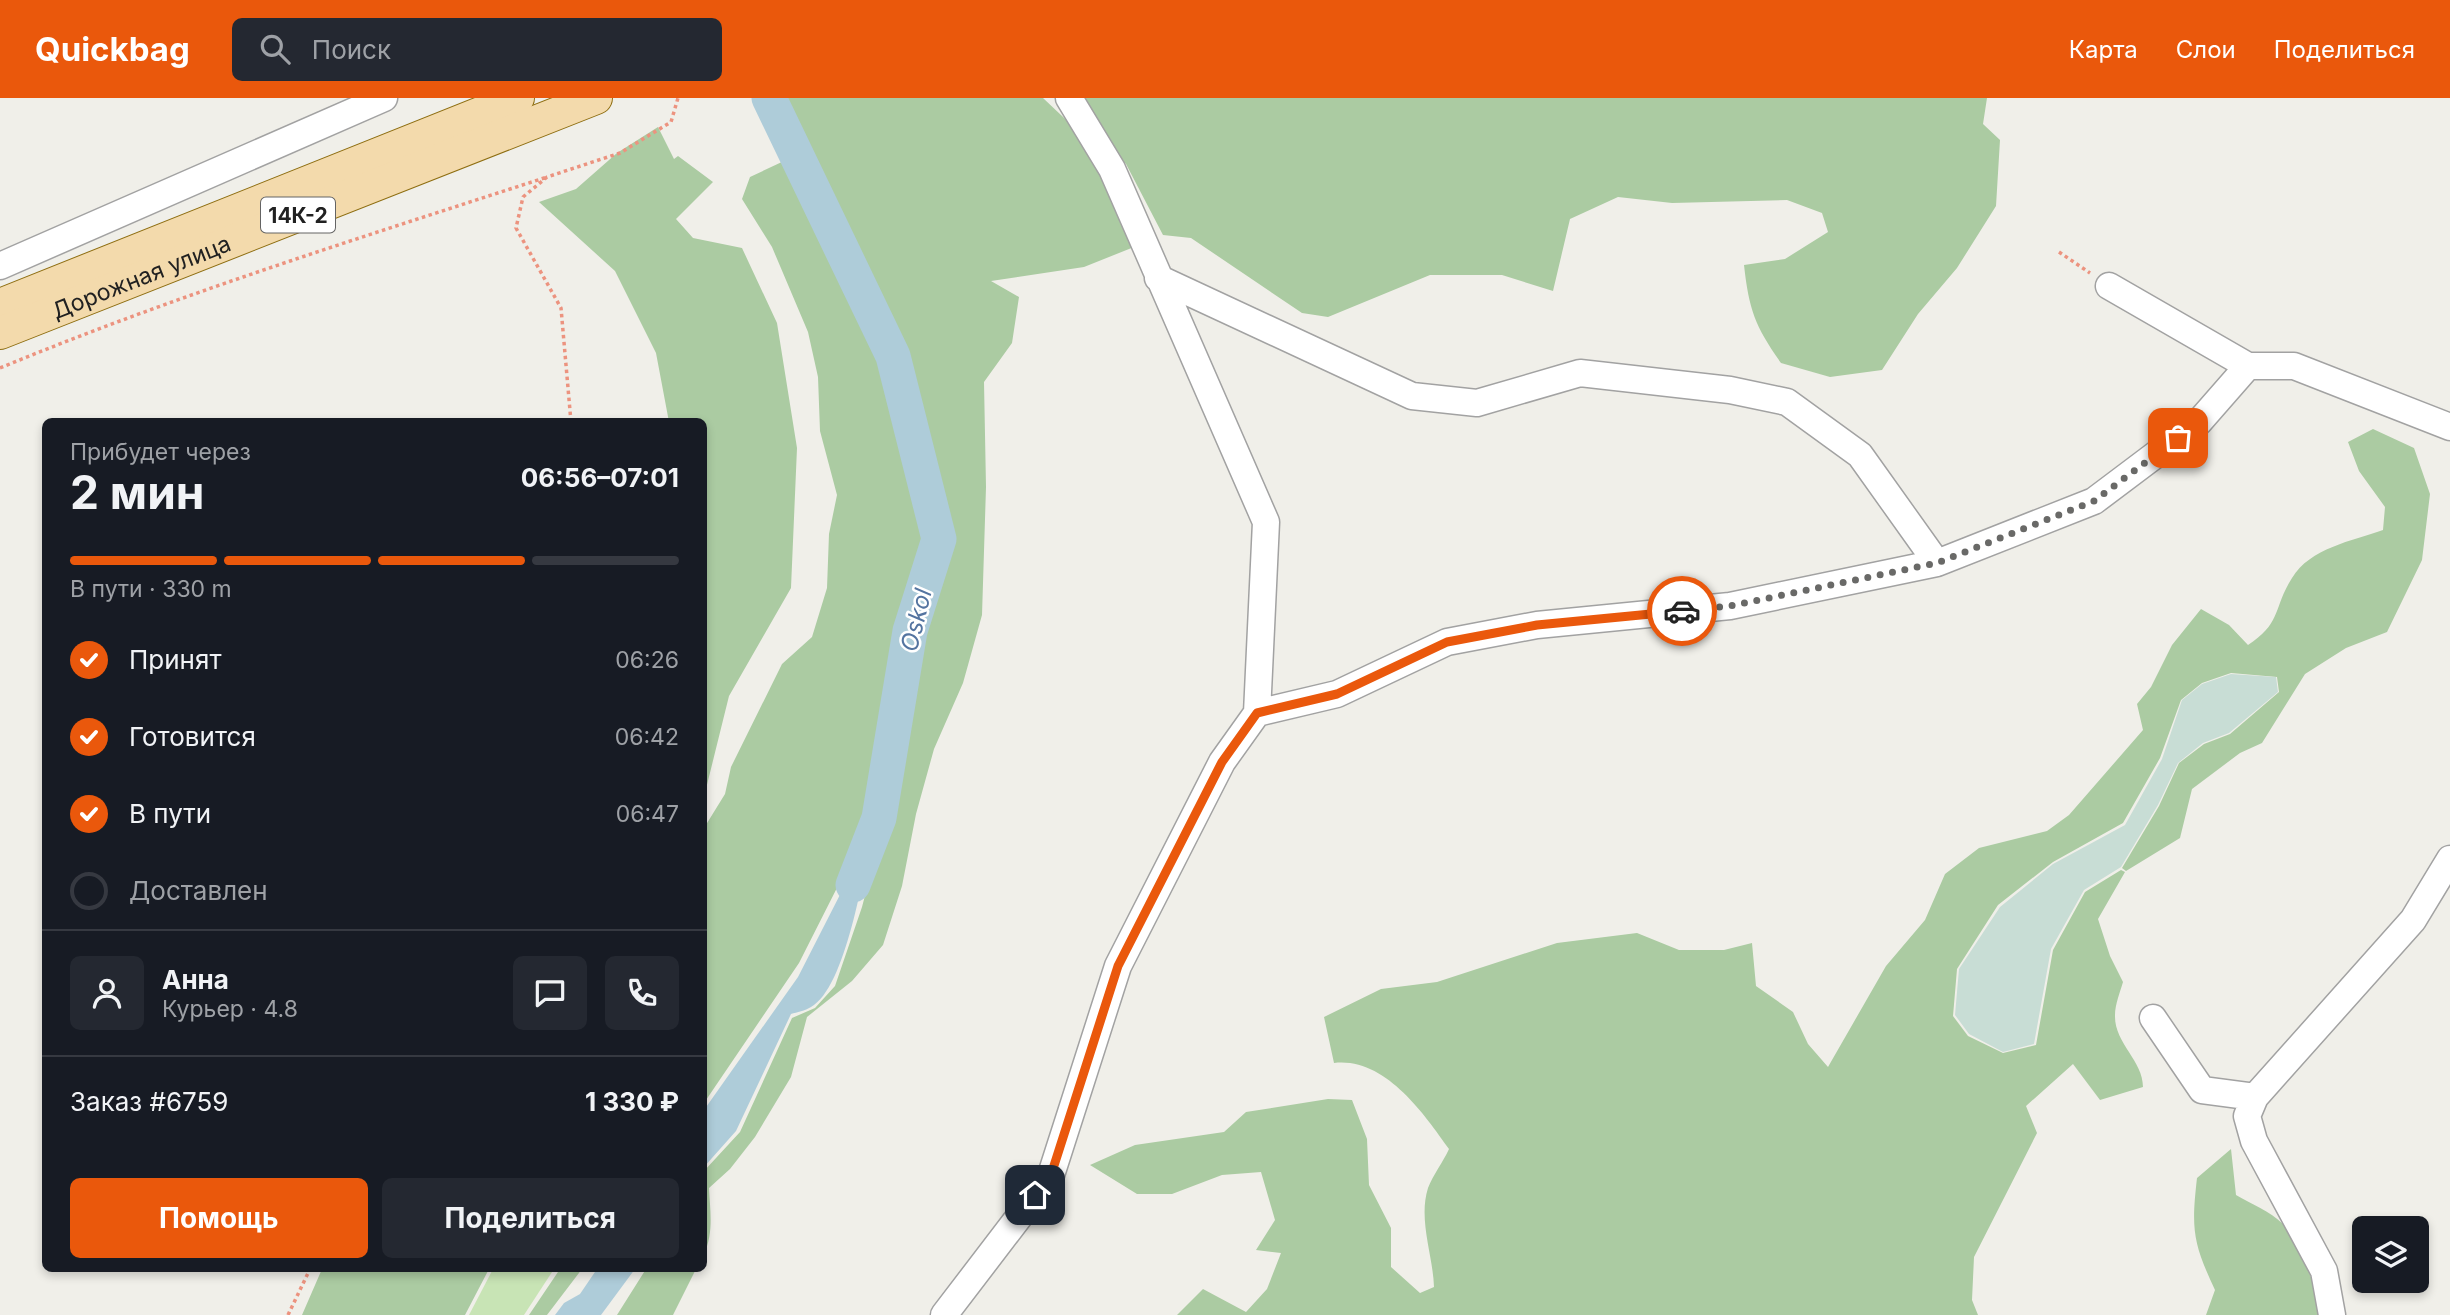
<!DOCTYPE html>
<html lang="ru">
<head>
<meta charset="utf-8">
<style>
	:root { --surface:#171b24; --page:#242831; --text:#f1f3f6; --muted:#9ea1a6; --line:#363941; --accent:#ea580c }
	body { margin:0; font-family:Inter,sans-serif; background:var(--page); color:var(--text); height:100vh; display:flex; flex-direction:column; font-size:26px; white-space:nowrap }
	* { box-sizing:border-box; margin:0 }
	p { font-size:23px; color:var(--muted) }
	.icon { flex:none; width:38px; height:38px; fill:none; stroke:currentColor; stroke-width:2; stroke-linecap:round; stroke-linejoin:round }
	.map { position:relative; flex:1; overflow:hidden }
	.details { position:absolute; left:42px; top:320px; width:665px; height:854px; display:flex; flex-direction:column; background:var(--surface); border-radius:10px; box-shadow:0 4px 10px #0003 }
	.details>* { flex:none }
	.controls { position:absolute; left:2352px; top:1118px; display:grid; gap:14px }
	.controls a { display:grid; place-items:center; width:77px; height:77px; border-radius:10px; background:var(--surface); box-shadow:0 4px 10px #0003; font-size:35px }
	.pin { position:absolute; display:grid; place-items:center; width:60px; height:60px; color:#fff; margin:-30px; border-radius:14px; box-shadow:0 4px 10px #0006 }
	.courier { position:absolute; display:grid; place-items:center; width:70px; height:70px; margin:-35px; border:5px solid #ea580c; border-radius:50%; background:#fff; color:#222; box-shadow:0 2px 9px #0007 }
	.overview em { font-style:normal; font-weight:700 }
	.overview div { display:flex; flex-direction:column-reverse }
	.overview { display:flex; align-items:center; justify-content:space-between; height:119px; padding:0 28px }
	h1 { font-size:46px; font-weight:700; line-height:52px }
	.bar { display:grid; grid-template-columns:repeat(4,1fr); gap:10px 7px; align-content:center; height:84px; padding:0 28px }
	.bar i { height:9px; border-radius:5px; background:var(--line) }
	.bar .active { background:var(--accent) }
	.bar p { grid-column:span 4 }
	.line { display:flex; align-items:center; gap:18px; padding:0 28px; border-top:2px solid var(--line) }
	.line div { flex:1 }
	.round { display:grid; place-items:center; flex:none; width:74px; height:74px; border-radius:10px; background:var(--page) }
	ol { padding:0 28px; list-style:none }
	li { display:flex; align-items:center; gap:21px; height:77px }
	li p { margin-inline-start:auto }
	li .icon { padding:7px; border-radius:50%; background:var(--accent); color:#fff; stroke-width:4 }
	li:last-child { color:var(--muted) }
	li i { width:38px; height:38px; border:4px solid var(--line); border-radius:50% }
	.cta { display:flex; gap:14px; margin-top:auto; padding:14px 28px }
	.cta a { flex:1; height:80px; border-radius:10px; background:var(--accent); color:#fff; font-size:28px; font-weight:700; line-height:80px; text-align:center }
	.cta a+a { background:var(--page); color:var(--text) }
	header { display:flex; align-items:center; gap:42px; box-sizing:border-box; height:98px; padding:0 35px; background:var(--accent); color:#fff }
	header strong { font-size:33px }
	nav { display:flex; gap:38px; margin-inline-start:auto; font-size:24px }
	.search { width:490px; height:63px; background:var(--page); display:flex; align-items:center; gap:18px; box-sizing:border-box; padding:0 24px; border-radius:10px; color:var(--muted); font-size:26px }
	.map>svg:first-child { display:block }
	.grass { fill:#c8e4b5 }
	.forest { fill:#abcba2 }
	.wetland { fill:#c8ddd5 }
	.water { fill:#aeccd9 }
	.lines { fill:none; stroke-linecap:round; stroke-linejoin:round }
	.river { stroke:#aeccd9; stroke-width:35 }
	.minor-casing { stroke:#a2a2a2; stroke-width:29 }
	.major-casing { stroke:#8e6e11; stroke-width:34 }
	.path { stroke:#ec937f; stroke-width:3.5; stroke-dasharray:3.5 3.5; stroke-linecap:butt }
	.minor { stroke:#fff; stroke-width:26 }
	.major { stroke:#f3daac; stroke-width:32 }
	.done { stroke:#696967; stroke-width:7; stroke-dasharray:0 12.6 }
	.route { stroke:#ea580c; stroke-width:9 }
	.labels { text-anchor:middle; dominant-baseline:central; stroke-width:5; stroke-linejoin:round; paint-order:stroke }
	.shield { fill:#fff; stroke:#646464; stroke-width:2 }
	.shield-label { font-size:21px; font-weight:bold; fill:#212121 }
	.street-label { font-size:23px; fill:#212121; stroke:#fff }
	.water-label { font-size:24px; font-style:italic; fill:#5474a0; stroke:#fff }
</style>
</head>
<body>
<header>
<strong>Quickbag</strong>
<div class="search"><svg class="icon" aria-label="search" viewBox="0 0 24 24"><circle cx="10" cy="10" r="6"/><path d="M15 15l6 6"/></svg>Поиск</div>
<nav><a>Карта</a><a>Слои</a><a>Поделиться</a></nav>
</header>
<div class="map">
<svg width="2450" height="1217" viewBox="0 0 2450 1217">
	<rect width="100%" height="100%" fill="#f0efe9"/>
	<path class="grass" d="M493,1171H554L524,1217H469Z"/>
	<path class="forest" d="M788,0H1043L1117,70L1149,143L1084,169L991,183L1019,199L1012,245L984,284L986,389L982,517L963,585L934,651L916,716L902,788L883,847L852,883L807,919L791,979L755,1039L730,1071L709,1090C710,1112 714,1135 704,1156V1073L740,1034L792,920L815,910L835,888L862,809L885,721L918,535L945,440L900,256L782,21Z
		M1058,0H1987L1983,26L2000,42L1996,108L1957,170L1918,216L1882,272L1830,279L1781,265C1755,228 1749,212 1744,167L1785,161L1828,134L1822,115L1787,102L1672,105L1618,99L1570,121L1553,193L1502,177H1430L1328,219L1302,215L1191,140L1163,137L1126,66Z
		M658,29L674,61L678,58L713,84L676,121L693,140L742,150L777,225L797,350L791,490L729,598L704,699V324H669L656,255L615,173L539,104L576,91L617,55Z
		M784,63L885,274L927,442L901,525L874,698L844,776L799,865L704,1005V730L725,696L731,669L782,566L812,539L827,490L829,436L837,397L820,333L818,279L808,234L772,149L742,101L750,79Z
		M2373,331L2414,350L2430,396L2422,462L2387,534L2346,550L2305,576L2262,645L2240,655L2192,691L2180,740L2126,773L2122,770L2159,708L2179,665L2204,646L2230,636L2279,594L2277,579L2231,575L2202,585L2181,602L2160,660L2123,725L2053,764L1998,807L1957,871L1953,918L1968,938L2003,955L2036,947L2053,852L2085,794L2121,772L2125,774L2098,821L2110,858L2123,884C2120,894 2115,907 2115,917C2114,945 2143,962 2143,989L2100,1002L2073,966L2026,1008L2037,1035L1974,1159L1972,1202L1978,1217H1177L1203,1191L1246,1214L1267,1191L1281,1155L1256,1152L1275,1122L1261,1074L1222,1077L1172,1096H1137L1090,1067L1135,1047L1224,1034L1246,1014L1328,1001L1352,1002L1367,1041L1369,1087L1391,1130V1169L1420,1195L1434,1189C1433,1157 1418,1122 1428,1090C1433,1077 1443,1064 1449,1051C1423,1014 1384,959 1334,965L1324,919L1381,891L1437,884L1557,845L1637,835L1679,852H1724L1752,845L1756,888L1793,914L1808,946L1828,969L1886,868L1925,822L1945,776L1979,750L2047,733L2069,717L2143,632L2137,606L2151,589L2172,547L2201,511L2229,527L2248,547C2282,525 2273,510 2292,480C2310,450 2352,443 2383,432L2385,409L2359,373L2348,344Z
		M2231,1051L2236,1097C2251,1106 2270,1113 2283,1126C2301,1143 2317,1192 2320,1217H2206L2215,1192C2193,1145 2191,1132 2197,1080Z
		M322,1171H489L465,1217H302Z
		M560,1171H582L547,1217H529Z
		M646,1171H696L673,1217H617Z"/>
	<path class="wetland" d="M2231,576L2276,579L2278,594L2229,635L2203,645L2178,665L2158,707L2121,769L2084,792L2051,851L2034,946L2003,954L1969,936L1955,917L1959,871L2000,809L2053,766L2125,727L2162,661L2182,602L2202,586Z"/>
	<path class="water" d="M872,734C864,773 846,890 811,909C805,913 797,914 791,916L736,1033L704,1069V1012L798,879Z
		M597,1171H635L601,1217H555L564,1205L580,1196Z"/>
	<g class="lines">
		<path class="river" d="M769,0L893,258L939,441L910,533L879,720L853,787"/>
		<g class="minor-casing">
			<path id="minor" d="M0,168L384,0
				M1158,180L1412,298L1477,305L1580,275L1730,292L1787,304L1860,357L1937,465
				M2109,188L2248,268H2294L2450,329
				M1257,615L1337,596L1447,544L1537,527L1730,508L1937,465L2094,403L2199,324L2248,268
				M2153,920L2202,992L2255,999
				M944,1217L1051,1077L1118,868L1222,664L1257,615L1266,424L1112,71L1069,0
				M2332,1217L2324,1173L2254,1043L2247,1018L2255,999L2413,822L2450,761"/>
		</g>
		<g class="major-casing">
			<g id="major">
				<path d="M0,207L518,0"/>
				<path id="s1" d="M0,235L596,0"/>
			</g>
		</g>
		<path class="path" d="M2059,154L2090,175
			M0,270C179,196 363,139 547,79
			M571,324L561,210L516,130L523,99L547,79L620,55L671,24L678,0
			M288,1217L310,1171"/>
		<use href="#minor" class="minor"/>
		<use href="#major" class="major"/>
	</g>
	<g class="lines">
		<path class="done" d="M1682,513L1730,508L1937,465L2094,403L2178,340"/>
		<path class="route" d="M1035,1097L1051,1077L1118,868L1222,664L1257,615L1337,596L1447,544L1537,527L1682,513"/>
	</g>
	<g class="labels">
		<rect class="shield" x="261" y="99.5" width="74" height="35" rx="5"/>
		<g class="shield-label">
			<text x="298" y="117">14К-2</text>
		</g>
		<g class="street-label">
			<text stroke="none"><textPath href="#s1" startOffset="152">Дорожная улица</textPath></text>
		</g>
		<g class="water-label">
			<text transform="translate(916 522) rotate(-76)">Oskol</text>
		</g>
	</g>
</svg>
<div class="controls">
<a><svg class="icon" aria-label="layers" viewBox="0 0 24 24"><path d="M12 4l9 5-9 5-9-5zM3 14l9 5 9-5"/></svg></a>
</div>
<div class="pin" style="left:2178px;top:340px;background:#ea580c"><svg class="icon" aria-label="bag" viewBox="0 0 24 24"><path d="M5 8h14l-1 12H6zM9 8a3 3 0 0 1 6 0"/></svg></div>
<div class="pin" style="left:1035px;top:1097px;background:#1f2937"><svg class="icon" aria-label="home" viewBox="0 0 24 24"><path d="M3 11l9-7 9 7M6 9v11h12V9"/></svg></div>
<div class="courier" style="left:1682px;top:513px"><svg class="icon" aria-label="car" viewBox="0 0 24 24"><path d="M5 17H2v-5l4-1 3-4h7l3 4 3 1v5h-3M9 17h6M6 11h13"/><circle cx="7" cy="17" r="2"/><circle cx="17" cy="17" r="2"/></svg></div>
<section class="details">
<div class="overview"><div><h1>2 мин</h1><p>Прибудет через</p></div><em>06:56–07:01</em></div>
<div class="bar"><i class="active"></i><i class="active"></i><i class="active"></i><i></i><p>В пути · 330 m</p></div>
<ol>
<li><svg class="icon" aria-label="check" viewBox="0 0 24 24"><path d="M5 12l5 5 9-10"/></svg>Принят<p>06:26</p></li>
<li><svg class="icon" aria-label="check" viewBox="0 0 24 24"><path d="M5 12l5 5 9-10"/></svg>Готовится<p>06:42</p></li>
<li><svg class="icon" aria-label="check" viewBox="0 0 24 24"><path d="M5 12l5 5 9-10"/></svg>В пути<p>06:47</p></li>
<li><i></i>Доставлен</li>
</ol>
<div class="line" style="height:126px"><a class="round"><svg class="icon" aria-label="person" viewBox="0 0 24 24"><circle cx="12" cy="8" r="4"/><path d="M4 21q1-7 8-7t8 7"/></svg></a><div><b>Анна</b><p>Курьер · 4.8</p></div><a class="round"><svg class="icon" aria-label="chat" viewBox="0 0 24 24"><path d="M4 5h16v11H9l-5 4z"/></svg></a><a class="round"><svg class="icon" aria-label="phone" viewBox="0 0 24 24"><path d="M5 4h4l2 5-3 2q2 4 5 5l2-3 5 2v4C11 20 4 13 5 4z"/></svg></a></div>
<div class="line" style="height:91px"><div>Заказ #6759</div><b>1 330 ₽</b></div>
<div class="cta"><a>Помощь</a><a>Поделиться</a></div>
</section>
</div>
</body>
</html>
